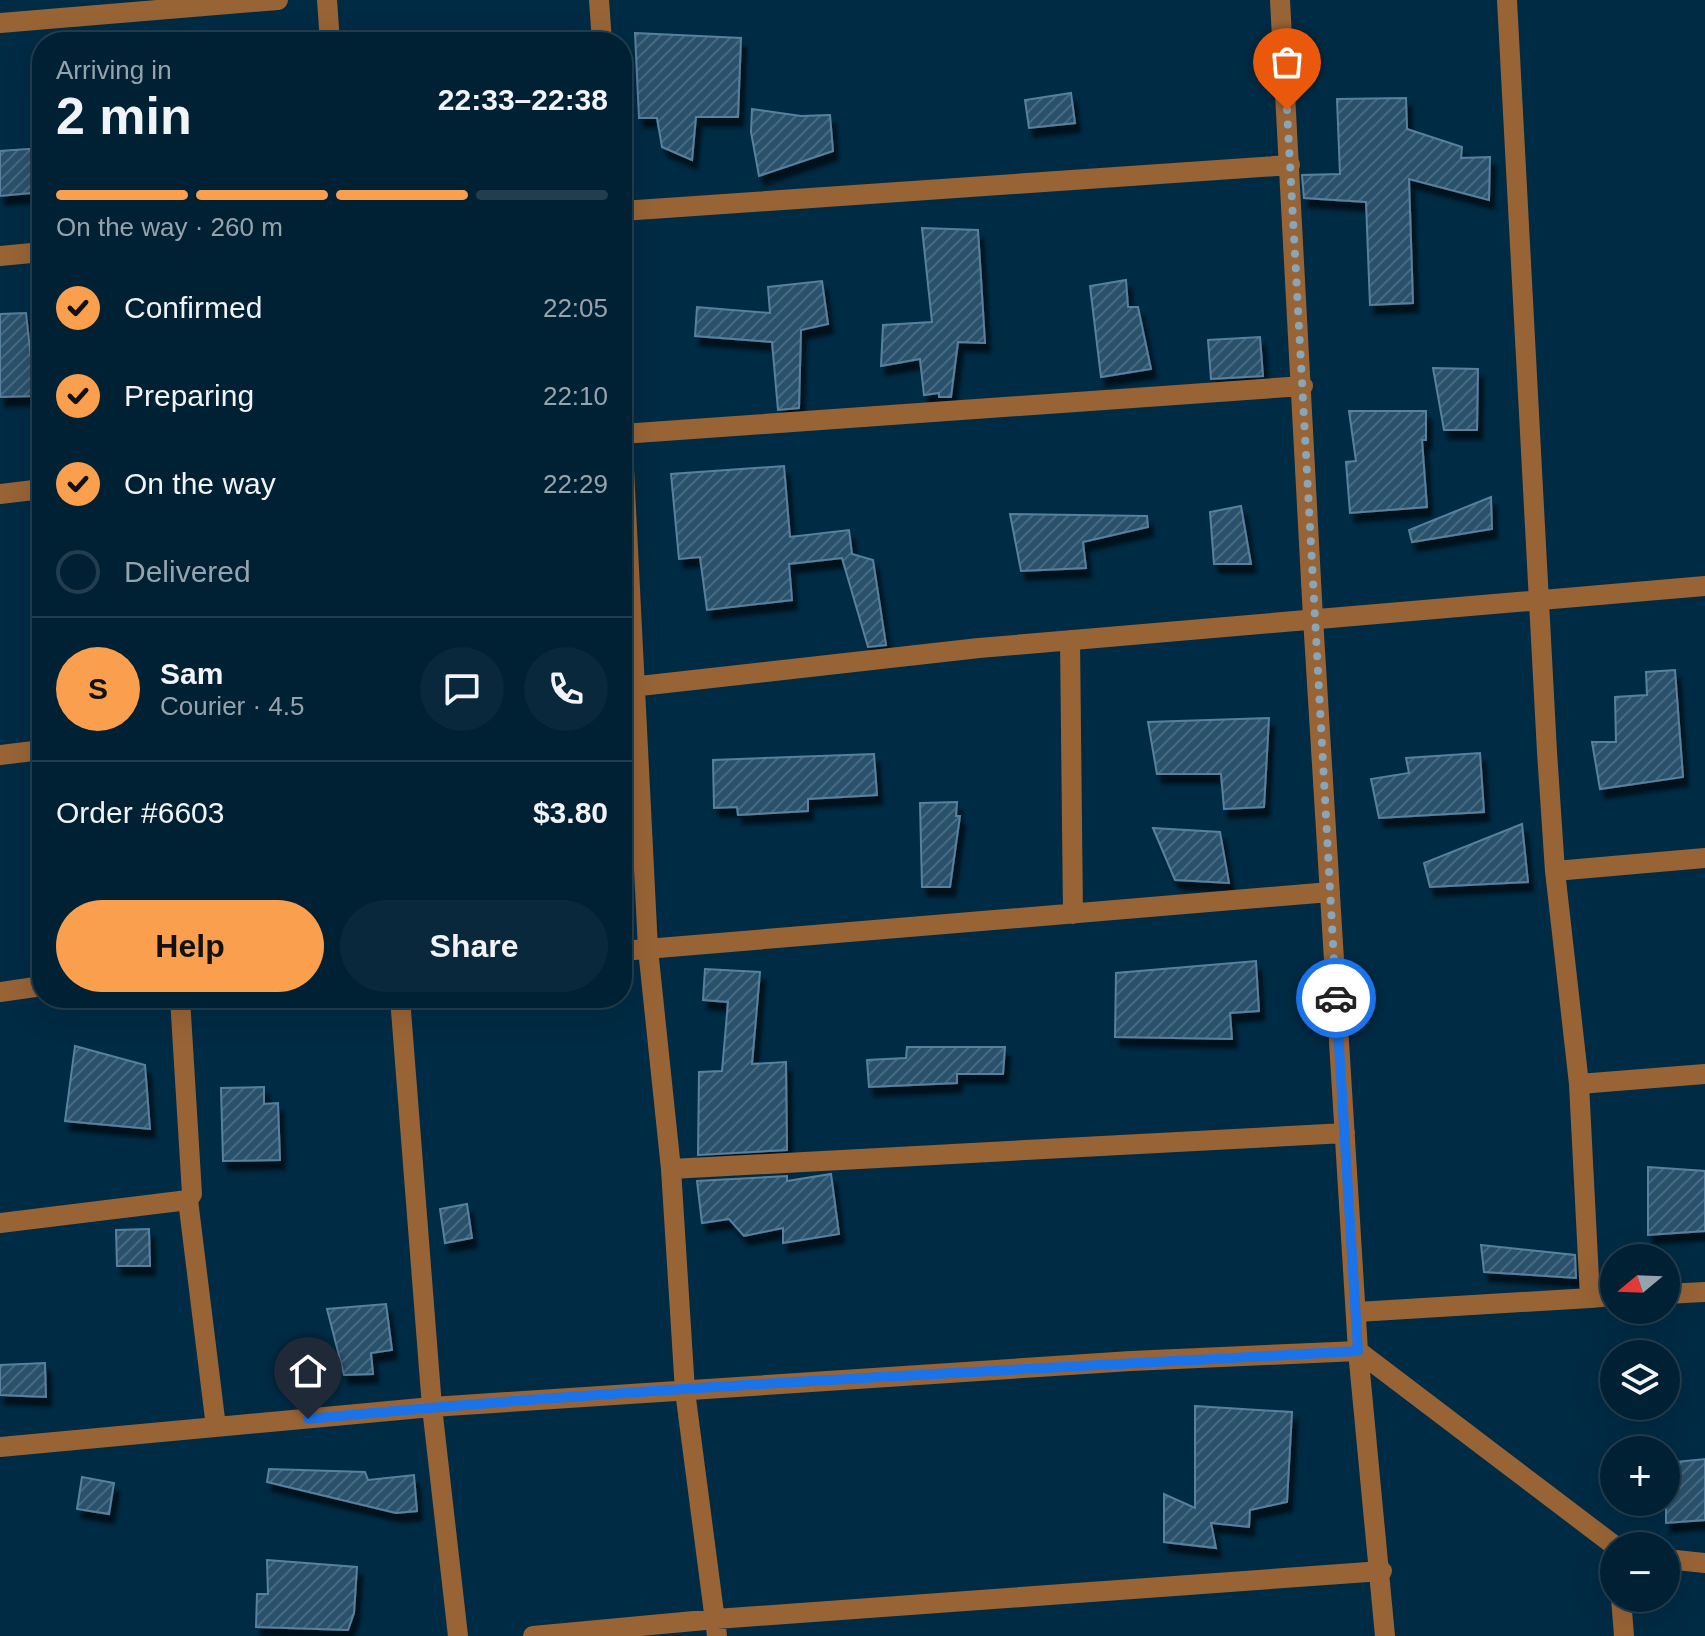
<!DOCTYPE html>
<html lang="en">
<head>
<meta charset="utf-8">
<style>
	:root { --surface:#002033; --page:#0a283b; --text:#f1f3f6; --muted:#95a3ac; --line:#223e4e; --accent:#f99f4d }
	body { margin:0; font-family:Helvetica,sans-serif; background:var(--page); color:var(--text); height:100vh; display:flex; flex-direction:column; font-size:30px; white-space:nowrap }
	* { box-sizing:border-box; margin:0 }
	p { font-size:26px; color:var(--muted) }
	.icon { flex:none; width:44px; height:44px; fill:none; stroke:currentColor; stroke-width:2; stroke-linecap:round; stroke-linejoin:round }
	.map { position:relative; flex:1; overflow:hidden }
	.details { position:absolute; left:32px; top:32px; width:600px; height:976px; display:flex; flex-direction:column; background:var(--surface); border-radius:32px; box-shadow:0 8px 32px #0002,0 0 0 2px var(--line) }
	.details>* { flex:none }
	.needle { width:52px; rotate:251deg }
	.controls { position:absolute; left:1600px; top:1244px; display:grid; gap:16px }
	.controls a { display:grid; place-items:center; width:80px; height:80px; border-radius:50%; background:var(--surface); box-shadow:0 8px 32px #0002,0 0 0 2px var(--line); font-size:40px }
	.pin { position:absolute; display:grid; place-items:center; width:68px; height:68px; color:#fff; margin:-82px -34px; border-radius:50% 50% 50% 0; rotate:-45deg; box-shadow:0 0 8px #0007 }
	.pin .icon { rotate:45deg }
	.courier { position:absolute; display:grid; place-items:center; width:80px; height:80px; margin:-40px; border:6px solid #1a73e8; border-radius:50%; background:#fff; color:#222; box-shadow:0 2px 10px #0007 }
	.headline em { font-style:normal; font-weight:700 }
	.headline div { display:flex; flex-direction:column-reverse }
	.headline { display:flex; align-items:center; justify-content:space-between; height:136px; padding:0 24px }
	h1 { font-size:52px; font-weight:700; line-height:60px }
	.bar { display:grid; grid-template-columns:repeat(4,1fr); gap:12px 8px; align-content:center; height:96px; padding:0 24px }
	.bar i { height:10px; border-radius:6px; background:var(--line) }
	.bar .active { background:var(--accent) }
	.bar p { grid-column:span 4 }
	.line { display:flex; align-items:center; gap:20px; padding:0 24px; border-top:2px solid var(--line) }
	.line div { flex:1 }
	.round { display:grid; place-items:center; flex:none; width:84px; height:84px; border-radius:42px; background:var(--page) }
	ol { padding:0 24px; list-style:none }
	li { display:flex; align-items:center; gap:24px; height:88px }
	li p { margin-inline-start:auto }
	li .icon { padding:8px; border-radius:50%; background:var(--accent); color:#111; stroke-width:4 }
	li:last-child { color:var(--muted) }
	li i { width:44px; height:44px; border:4px solid var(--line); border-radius:50% }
	.button { display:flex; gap:16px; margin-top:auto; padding:16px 24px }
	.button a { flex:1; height:92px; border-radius:48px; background:var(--accent); color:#111; font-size:32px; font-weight:700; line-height:92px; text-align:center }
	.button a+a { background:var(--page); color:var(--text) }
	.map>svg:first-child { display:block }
	.building { fill:url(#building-hatch); stroke:#58819f; stroke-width:2; filter:url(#shadow) }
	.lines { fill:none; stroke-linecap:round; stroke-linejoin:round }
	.minor { stroke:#986436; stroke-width:20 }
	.done { stroke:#88a6b9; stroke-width:8; stroke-dasharray:0 14.4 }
	.route { stroke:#1a73e8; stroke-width:10 }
</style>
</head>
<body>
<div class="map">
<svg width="1705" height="1636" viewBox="0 0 1705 1636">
	<defs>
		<pattern id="building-hatch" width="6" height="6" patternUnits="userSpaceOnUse" patternTransform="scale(2)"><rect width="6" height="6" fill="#29516c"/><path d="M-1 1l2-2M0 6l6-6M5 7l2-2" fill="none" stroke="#476a82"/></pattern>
		<filter id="shadow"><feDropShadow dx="5" dy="9" stdDeviation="2" flood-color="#0009"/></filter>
	</defs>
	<rect width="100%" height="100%" fill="#002b44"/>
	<path class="building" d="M635,33L741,38L738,117H696L692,160L662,147L657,118H639Z
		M1071,93L1075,123L1029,128L1025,100Z
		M1406,98L1407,129L1462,147L1461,158L1490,157L1489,200L1409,179L1413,303L1370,305L1366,202L1304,198L1302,175L1340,174L1337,99Z
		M752,109L801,116L830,115L833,151L759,176L751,132Z
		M42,148V192L0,196V151Z
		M922,228L978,230L985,343L958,342L951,397H939V393L924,395L920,359L881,366L883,325L932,322Z
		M1126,280L1128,307H1138L1151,369L1101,377L1090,286Z
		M822,281L828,324L801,330L799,408L778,410L772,342L695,336L697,307L770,313L768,287Z
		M26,313L35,396L0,397V314Z
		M1260,337L1263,376L1211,379L1208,340Z
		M1433,368L1478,369L1477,430H1444Z
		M1349,411H1426V440H1422L1427,507L1350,513L1346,462L1356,461Z
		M784,466L790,537L849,530L852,554L873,560L886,645L868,647L842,558L789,564L792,600L707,610L700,557L679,559L671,474Z
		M1491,497L1492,529L1412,542L1409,530Z
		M1241,506L1251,564H1214L1210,512Z
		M1010,514L1147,516L1148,527L1083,542L1086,568L1021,571Z
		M1675,670L1683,777L1600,789L1592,742H1616L1615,697L1647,695L1646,672Z
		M1269,718L1264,807L1224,809L1221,774H1157L1148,722Z
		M1480,753L1484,812L1379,818L1371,779L1409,773L1406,758Z
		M874,754L877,795L808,799V811L738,815L737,807L714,808L713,760Z
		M957,802L956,816H960L950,887H922L920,803Z
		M1522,824L1528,882L1430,887L1424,863Z
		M1153,828L1220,832L1229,883L1175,880Z
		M1256,961L1259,1011L1230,1013L1232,1039L1115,1037L1116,973Z
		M705,969L760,972L752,1064L786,1062L787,1150L698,1155L699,1072L722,1071L728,1002L703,1000Z
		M75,1046L145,1065L150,1129L65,1121Z
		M907,1047H1005L1003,1074H957V1083L869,1087L867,1060L906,1058Z
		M264,1087V1104L278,1103L280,1160L223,1161L221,1088Z
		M1648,1167L1705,1171V1231L1648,1235Z
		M831,1174L839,1234L783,1243V1228L744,1236L729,1219L702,1223L697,1181L787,1176V1181Z
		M467,1204L472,1238L445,1243L440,1209Z
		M149,1229L150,1266H117L116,1230Z
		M1481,1245L1575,1255L1576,1278L1484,1272Z
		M386,1304L392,1350L371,1353L373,1374L344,1375L327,1309Z
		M45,1363L46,1397L0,1395V1365Z
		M1195,1406L1292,1412L1287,1502L1250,1510L1249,1527L1211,1523L1216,1548L1164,1542V1494L1195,1508Z
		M1705,1459V1520L1666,1523V1463Z
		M269,1469L365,1472L368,1480L414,1475L417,1511L396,1513L267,1482Z
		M82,1477L114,1483L109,1514L77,1509Z
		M267,1560L357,1567L354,1613L348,1630L256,1627L257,1594H268Z"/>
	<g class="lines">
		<path class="minor" d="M327,0L330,42
			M599,0L602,42
			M1280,0L1313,618L1358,1351L1385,1636
			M0,23L278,0
			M622,211L1290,165
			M0,256L42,252
			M622,429L648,949L671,1169L685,1391L717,1636
			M622,434L1303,386
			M0,494L42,489
			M1070,640L1073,914
			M622,688L979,648L1705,586
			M0,755L42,750
			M1555,871L1705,858
			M622,951L1330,892
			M0,992L42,986
			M400,998L432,1407L458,1636
			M1579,1084L1705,1074
			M671,1169L1345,1133
			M188,1200L216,1427
			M0,1223L188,1200L192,1194L180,998
			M1666,1294L1705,1292
			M1590,1298L1614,1296
			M1357,1312L1590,1298L1579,1084L1555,871L1547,752L1507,0
			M0,1447L432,1407L1131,1361L1358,1351L1615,1546
			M1666,1559L1705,1563
			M1621,1598L1624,1636
			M533,1636L716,1619L1382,1571"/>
	</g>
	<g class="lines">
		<path class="done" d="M1287,110L1336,998"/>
		<path class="route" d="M308,1419C657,1385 1008,1371 1358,1351L1336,998"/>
	</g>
</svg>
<div class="controls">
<a><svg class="needle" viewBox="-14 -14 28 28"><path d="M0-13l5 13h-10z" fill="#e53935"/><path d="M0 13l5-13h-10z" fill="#95a3ac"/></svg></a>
<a><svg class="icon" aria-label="layers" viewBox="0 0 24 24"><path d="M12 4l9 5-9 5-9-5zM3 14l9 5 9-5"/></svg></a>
<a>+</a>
<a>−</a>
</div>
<div class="pin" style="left:1287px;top:110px;background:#ea580c"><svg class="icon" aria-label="bag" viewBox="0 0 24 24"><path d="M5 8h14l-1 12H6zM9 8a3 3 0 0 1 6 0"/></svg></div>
<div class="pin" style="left:308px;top:1419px;background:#1f2937"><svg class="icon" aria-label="home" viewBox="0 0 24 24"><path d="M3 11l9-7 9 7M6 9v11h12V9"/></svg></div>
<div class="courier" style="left:1336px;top:998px"><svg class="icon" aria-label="car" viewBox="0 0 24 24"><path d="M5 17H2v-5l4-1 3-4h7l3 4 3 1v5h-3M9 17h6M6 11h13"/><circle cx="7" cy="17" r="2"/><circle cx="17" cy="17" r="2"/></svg></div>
<section class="details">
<div class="headline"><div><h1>2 min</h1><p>Arriving in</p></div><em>22:33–22:38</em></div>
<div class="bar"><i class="active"></i><i class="active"></i><i class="active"></i><i></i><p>On the way · 260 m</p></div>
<ol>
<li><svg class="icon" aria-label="check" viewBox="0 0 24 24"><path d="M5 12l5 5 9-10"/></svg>Confirmed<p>22:05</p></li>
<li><svg class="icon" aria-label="check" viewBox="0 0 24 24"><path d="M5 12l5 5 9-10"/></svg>Preparing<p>22:10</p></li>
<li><svg class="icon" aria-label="check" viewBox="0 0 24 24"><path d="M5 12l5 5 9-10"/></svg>On the way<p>22:29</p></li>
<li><i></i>Delivered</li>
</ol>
<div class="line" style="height:144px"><b class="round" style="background:var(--accent);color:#111">S</b><div><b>Sam</b><p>Courier · 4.5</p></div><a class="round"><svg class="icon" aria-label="chat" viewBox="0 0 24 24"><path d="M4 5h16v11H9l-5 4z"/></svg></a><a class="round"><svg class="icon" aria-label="phone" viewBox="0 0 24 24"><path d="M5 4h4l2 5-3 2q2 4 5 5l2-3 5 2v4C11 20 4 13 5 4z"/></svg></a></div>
<div class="line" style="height:104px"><div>Order #6603</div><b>$3.80</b></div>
<div class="button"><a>Help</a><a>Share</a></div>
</section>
</div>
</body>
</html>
